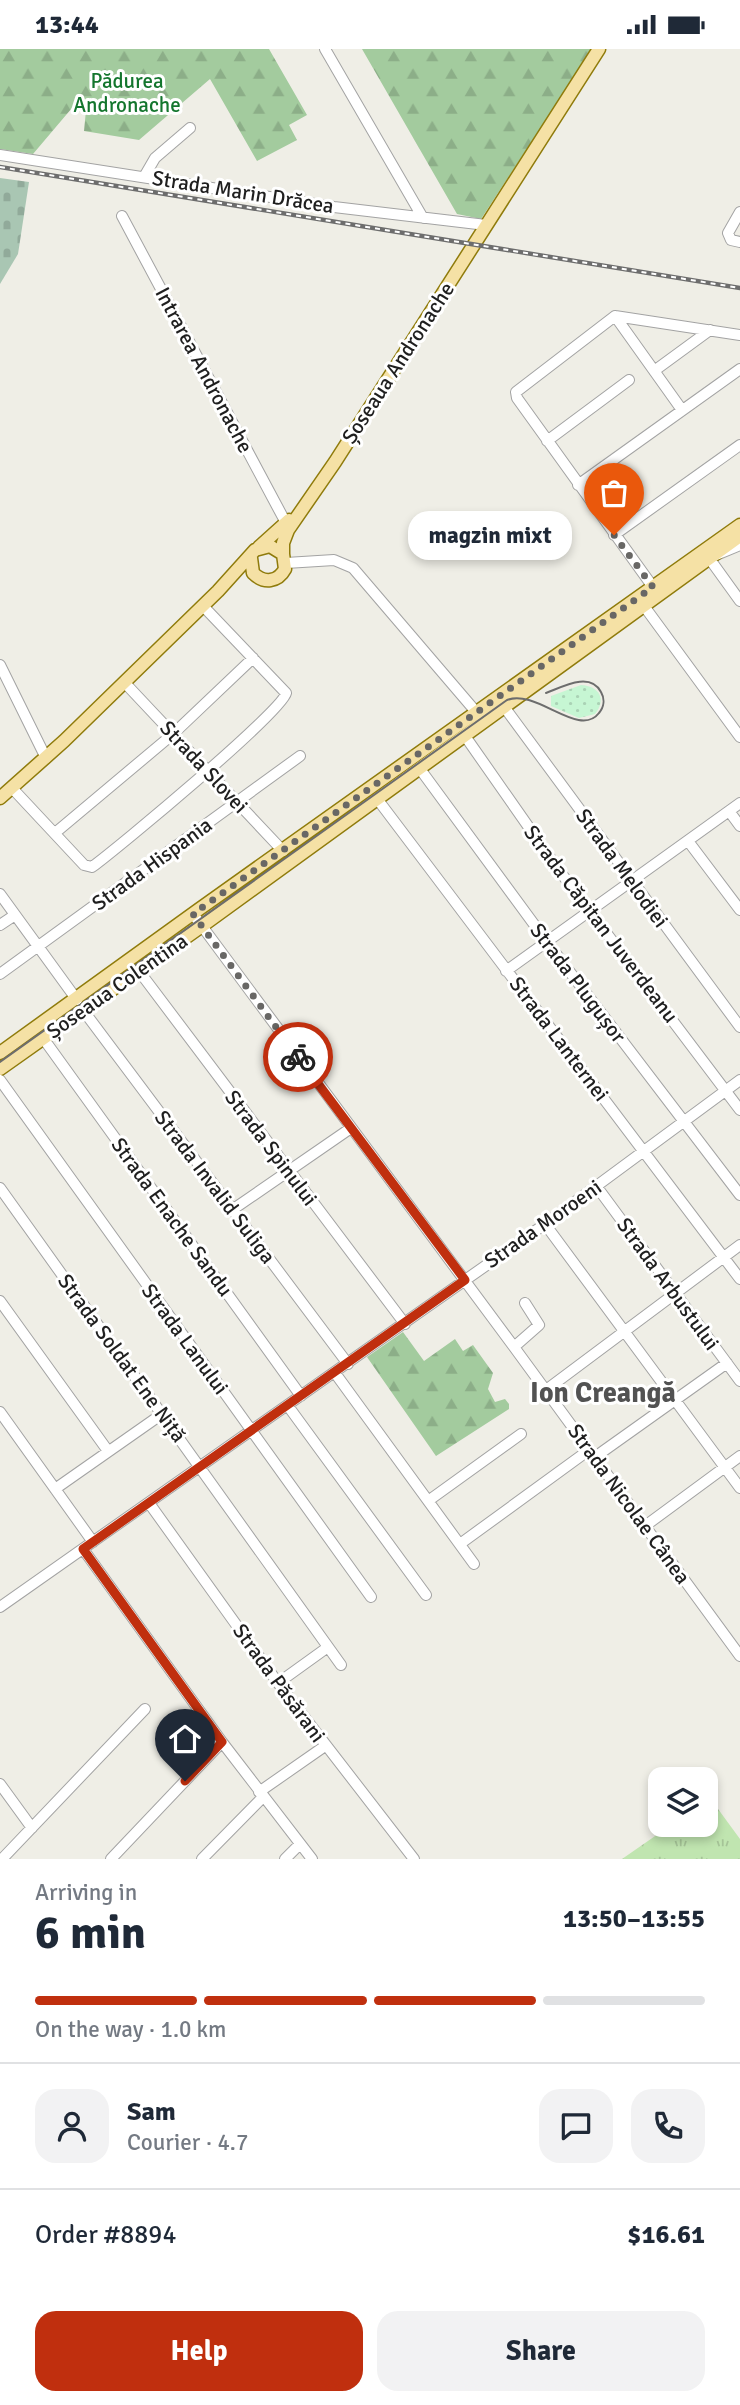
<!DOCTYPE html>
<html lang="en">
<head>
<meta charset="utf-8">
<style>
	:root { --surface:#fff; --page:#f2f2f3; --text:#1f2937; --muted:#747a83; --line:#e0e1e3; --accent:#c02f0e }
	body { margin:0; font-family:Signika,sans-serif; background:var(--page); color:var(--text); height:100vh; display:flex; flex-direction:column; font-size:26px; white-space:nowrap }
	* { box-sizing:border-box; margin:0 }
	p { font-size:23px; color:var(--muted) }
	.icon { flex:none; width:38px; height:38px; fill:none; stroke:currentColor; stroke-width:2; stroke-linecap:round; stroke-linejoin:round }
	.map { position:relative; height:1810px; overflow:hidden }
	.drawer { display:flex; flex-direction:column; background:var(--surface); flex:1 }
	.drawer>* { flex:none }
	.controls { position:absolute; left:648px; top:1718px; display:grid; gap:14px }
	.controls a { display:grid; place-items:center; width:70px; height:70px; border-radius:14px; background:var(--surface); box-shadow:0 4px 10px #0003; font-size:35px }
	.pin { position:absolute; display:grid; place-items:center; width:60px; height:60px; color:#fff; margin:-72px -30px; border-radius:50% 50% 50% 0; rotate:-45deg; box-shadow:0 0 7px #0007 }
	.pin .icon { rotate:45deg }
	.courier { position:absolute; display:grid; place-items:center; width:70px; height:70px; margin:-35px; border:5px solid #c02f0e; border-radius:50%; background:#fff; color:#222; box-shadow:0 2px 9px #0007 }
	.bubble { position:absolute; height:49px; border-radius:21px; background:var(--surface); box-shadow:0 4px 10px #0003; font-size:23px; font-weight:800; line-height:49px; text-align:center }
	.overview em { font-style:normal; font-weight:800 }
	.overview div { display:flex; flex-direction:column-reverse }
	.overview { display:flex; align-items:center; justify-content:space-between; height:119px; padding:0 35px }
	h1 { font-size:46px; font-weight:800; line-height:52px }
	.bar { display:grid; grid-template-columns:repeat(4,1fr); gap:10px 7px; align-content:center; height:84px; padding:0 35px }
	.bar i { height:9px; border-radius:5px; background:var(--line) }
	.bar .on { background:var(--accent) }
	.bar p { grid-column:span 4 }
	.line { display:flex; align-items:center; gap:18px; padding:0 35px; border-top:2px solid var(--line) }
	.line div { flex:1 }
	.round { display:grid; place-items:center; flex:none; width:74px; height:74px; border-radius:21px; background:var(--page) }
	.primary-button { display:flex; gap:14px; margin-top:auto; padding:14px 35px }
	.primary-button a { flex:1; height:80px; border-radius:21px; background:var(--accent); color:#fff; font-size:28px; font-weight:800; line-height:80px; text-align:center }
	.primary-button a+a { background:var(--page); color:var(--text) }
	.status { display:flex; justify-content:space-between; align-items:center; height:49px; padding:0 35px; background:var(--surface); direction:ltr }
	.status svg { height:19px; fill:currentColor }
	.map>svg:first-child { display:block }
	.grass { fill:url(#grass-tufts) }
	.forest { fill:url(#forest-firs) }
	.cemetery { fill:url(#cemetery-stones) }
	.park { fill:url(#park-dots) }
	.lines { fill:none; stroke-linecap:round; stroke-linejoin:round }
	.minor-casing { stroke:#a3a3a3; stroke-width:12 }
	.major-casing { stroke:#8f7b0b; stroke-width:15 }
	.minor { stroke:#fff; stroke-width:10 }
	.major { stroke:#f5e1a5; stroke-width:12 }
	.tram { stroke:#6d6d6d; stroke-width:2 }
	.rail-casing { stroke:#6d6d6d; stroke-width:4.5 }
	.rail { stroke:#fff; stroke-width:2; stroke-dasharray:5; stroke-linecap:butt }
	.done { stroke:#686765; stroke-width:7; stroke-dasharray:0 12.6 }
	.route { stroke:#c02f0e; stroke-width:9 }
	.labels { text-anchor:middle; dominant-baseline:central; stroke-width:6; stroke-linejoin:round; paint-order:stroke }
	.park-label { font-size:21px; fill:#14762e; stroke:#fff }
	.street-label { font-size:21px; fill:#1f1f1f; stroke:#fff }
	.district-label { font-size:28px; font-weight:bold; fill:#525252; stroke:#fff }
</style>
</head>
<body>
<div class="status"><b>13:44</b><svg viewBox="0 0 49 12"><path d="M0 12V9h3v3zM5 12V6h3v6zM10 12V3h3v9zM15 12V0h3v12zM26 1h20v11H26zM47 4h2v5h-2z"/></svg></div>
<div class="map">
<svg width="740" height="1810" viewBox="0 0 740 1810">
	<defs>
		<pattern id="grass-tufts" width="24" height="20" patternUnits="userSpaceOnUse" patternTransform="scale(1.75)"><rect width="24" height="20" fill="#c0e5b0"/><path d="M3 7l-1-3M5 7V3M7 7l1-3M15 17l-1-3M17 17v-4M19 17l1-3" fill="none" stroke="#a5c497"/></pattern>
		<pattern id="forest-firs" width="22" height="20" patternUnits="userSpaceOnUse" patternTransform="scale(1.75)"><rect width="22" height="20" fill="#a3cb9e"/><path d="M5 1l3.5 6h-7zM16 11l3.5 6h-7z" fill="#8cae88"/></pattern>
		<pattern id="cemetery-stones" width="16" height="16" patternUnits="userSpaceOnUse" patternTransform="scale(1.75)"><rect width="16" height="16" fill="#a9c6b3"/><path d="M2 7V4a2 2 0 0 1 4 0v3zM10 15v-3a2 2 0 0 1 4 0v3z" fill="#91aa9a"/></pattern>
		<pattern id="park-dots" width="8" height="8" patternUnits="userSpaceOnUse" patternTransform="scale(1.75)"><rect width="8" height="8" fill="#c6f6d3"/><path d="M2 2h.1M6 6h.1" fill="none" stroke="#aad2b5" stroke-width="1.8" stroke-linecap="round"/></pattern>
	</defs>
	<rect width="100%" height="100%" fill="#efeee6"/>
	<path class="grass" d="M710,1749L740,1790V1810H622L671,1776H705V1752Z"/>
	<path class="forest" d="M0,0H269L307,66L289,76L297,91L257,112L210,30L139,91L84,82L86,61L72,59L33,105L0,100Z
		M362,0H592L481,170L457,165Z
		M403,1283L424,1312L455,1290L463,1302L473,1296L493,1324L488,1340L495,1353L505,1350L509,1355V1360L436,1407L367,1308Z"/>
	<path class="cemetery" d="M0,129L29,133L18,205L0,235Z"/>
	<path class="park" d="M581,636C599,637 607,650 595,665L579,669L551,657V647Z"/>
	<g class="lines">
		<g class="minor-casing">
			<path id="minor" d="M325,0L423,169
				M0,106L334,158L486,176
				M144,128L155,109L190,79
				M740,163L728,184L731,191L740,193
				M122,167L286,474
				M615,267L682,361
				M654,322L710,281
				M547,392L629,331
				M578,436L740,320
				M614,486L740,396
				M740,496L709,509L740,552
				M286,514L334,511L353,519L477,664
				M653,538L517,349L516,343L615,267L740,286
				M644,557L740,688
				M0,616L46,709
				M124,633L283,802
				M505,659L740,978
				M465,687L558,820L740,1061
				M420,720L547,893L740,1146
				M12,739L84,816L92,818C118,799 283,662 286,644L203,557
				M378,751L740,1230
				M729,762L740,777
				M55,784L173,685L253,609
				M688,792L740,861
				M0,845L77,951
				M193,865L514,1298L740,1607
				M0,876L15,866
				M139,922L405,1275
				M506,922L740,754
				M0,925L300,707
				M83,961L348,1315
				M43,989L301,1347
				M0,1031L371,1548
				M597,1138L740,1332
				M0,1139L341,1616
				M232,1161L351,1079
				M545,1175L740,1439
				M0,1252L108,1402
				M514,1298L539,1276L525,1254
				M335,1324L474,1515
				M546,1341L740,1196
				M288,1357L426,1546
				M0,1363L93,1493
				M595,1408L727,1314
				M55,1440L162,1365
				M428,1452L521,1385
				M149,1454L278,1634L414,1810
				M645,1477L740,1407
				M460,1495L589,1401
				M83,1500L222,1693L312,1810
				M0,1558L545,1175L740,1031
				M278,1634L328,1598
				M0,1735L32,1779
				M259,1743L325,1697
				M2,1810L145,1660
				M111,1810L222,1693
				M202,1810L263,1748
				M285,1810L300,1795"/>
		</g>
		<g class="major-casing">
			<path id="major" d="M259,498L289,471
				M283,505V494L288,481L335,413L599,0
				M0,749L64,692L218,542L255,501L270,497L283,505L285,520C278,533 264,535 253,524L251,509
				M0,1004L198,861L740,476
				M0,1020L202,877L740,487"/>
		</g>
		<use href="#minor" class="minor"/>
		<use href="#major" class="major"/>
		<path class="tram" d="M0,1013L507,651C536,639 579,690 599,664C604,658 605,650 601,643C590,622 562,638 546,644"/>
		<g class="rail-casing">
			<path id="rail" d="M0,118L740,239"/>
		</g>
		<use href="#rail" class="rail"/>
	</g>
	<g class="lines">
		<path class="done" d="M298,1008L193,865L653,538L614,486"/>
		<path class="route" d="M185,1732L222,1693L83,1500L465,1231L298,1008"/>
	</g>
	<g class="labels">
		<g class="park-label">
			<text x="127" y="32">Pădurea<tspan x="127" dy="24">Andronache</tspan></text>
		</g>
		<g class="street-label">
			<text transform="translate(243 143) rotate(9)">Strada Marin Drăcea</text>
			<text transform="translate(398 314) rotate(-57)">Șoseaua Andronache</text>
			<text transform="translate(204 321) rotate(62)">Intrarea Andronache</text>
			<text transform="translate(204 718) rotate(47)">Strada Slovei</text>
			<text transform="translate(152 815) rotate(-36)">Strada Hispania</text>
			<text transform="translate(622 819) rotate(54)">Strada Melodiei</text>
			<text transform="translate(601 875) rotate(53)">Strada Căpitan Juverdeanu</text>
			<text transform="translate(578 934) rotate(53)">Strada Plugușor</text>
			<text transform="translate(117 937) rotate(-35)">Șoseaua Colentina</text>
			<text transform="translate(559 990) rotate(53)">Strada Lanternei</text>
			<text transform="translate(271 1099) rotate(53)">Strada Spinului</text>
			<text transform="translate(215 1138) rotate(53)">Strada Invalid Suliga</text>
			<text transform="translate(172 1168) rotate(54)">Strada Enache Sandu</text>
			<text transform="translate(543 1175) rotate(-35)">Strada Moroeni</text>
			<text transform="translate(668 1235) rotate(54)">Strada Arbustului</text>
			<text transform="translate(185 1290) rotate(54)">Strada Lanului</text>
			<text transform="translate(122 1309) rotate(54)">Strada Soldat Ene Niță</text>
			<text transform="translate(629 1455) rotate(54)">Strada Nicolae Cânea</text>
			<text transform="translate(279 1634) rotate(54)">Strada Păsărani</text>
		</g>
		<g class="district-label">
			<text x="603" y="1344">Ion Creangă</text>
		</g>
	</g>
</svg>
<div class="controls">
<a><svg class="icon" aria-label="layers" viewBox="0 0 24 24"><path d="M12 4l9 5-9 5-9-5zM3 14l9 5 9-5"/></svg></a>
</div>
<div class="pin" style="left:614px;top:486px;background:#ea580c"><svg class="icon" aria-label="bag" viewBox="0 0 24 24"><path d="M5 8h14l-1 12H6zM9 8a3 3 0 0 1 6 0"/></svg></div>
<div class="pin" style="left:185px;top:1732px;background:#1f2937"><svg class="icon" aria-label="home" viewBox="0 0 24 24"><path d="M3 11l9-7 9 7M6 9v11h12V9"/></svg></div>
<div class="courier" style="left:298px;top:1008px"><svg class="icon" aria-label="bike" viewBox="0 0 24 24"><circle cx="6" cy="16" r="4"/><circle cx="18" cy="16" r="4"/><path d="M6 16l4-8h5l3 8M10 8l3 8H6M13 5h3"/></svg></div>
<div class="bubble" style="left:408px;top:462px;width:164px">magzin mixt</div>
</div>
<section class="drawer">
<div class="overview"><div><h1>6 min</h1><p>Arriving in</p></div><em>13:50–13:55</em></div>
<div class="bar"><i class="on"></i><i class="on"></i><i class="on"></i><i></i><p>On the way · 1.0 km</p></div>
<div class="line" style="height:126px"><a class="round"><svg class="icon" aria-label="person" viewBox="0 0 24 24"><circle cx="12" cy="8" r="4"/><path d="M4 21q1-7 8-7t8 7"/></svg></a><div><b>Sam</b><p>Courier · 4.7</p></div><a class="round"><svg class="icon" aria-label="chat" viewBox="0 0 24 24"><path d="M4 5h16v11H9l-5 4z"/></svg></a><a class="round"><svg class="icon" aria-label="phone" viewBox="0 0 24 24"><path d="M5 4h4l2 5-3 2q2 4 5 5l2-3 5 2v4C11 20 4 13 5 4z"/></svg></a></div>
<div class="line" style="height:91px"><div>Order #8894</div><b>$16.61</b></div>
<div class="primary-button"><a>Help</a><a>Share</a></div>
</section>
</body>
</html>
